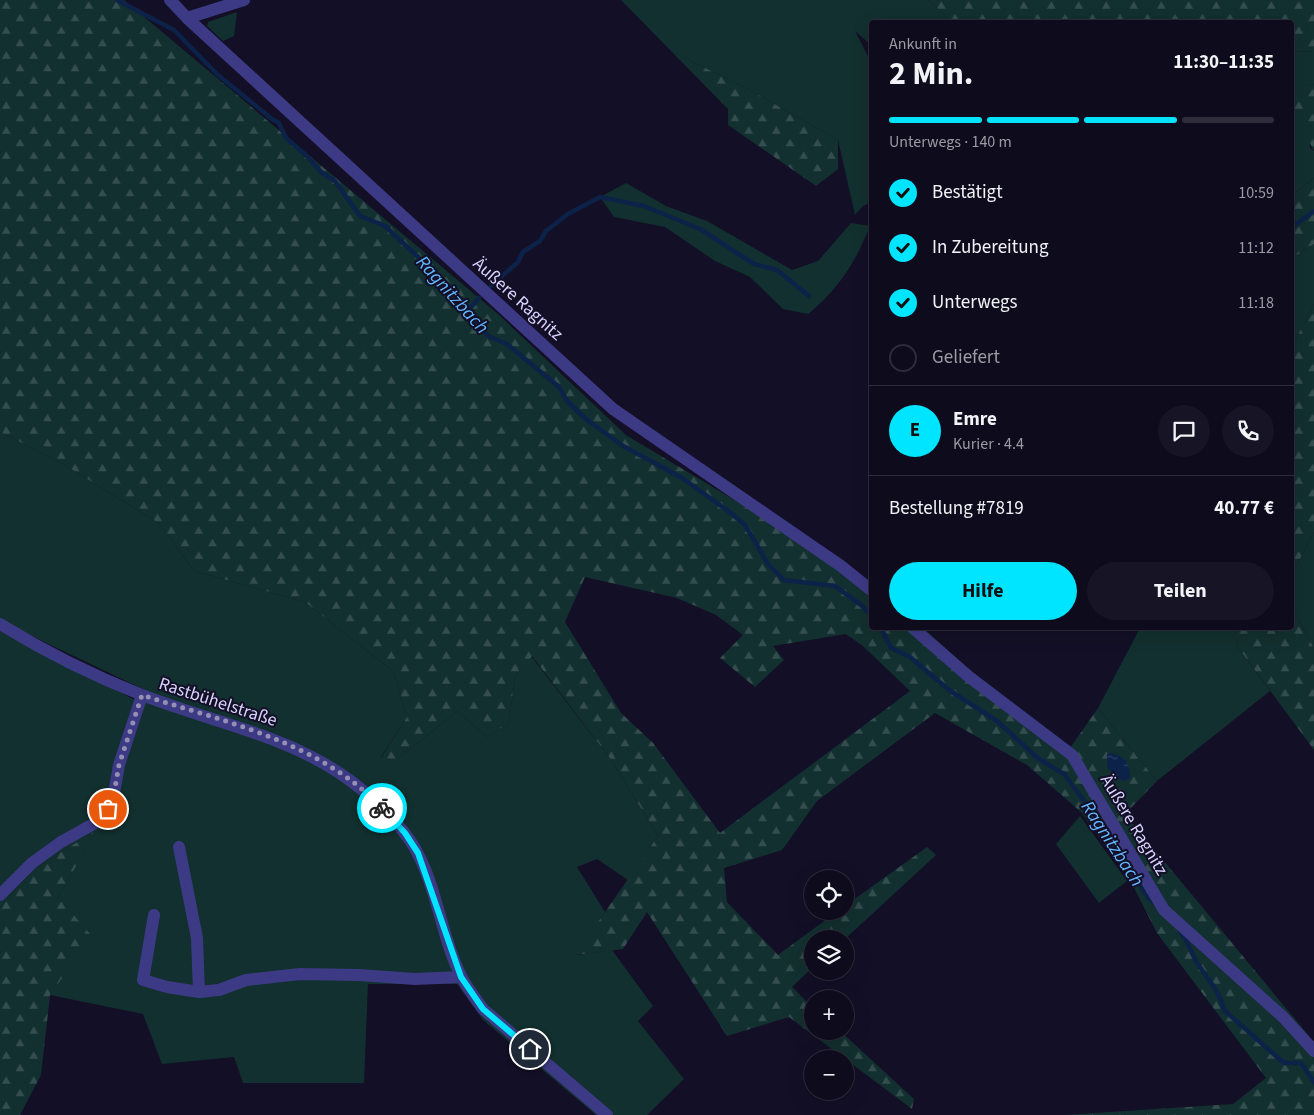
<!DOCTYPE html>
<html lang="de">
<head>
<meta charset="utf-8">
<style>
	:root { --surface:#0e0b1c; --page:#171425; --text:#f1f3f6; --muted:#9b9ba3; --line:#2e2b3b; --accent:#00e5ff }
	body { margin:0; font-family:"Source Sans 3",sans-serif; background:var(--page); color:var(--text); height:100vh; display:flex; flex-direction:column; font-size:19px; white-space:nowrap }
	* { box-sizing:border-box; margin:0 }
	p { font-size:16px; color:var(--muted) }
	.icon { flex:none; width:28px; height:28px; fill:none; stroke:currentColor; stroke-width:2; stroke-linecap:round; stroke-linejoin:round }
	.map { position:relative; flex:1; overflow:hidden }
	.sheet { position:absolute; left:869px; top:20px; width:425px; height:610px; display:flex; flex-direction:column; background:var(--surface); border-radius:5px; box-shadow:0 5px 20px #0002,0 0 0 1px var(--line) }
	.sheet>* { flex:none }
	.controls { position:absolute; left:804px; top:870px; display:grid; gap:10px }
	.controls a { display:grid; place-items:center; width:50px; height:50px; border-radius:50%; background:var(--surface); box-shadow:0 5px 20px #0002,0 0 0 1px var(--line); font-size:25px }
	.pin { position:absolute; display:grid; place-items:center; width:42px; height:42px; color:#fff; margin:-21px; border:2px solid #fff; border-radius:50%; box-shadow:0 1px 5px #0007 }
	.courier { position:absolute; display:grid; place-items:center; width:50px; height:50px; margin:-25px; border:4px solid #00e5ff; border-radius:50%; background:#fff; color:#222; box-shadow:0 1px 6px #0007 }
	.head em { font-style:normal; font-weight:700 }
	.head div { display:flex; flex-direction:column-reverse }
	.head { display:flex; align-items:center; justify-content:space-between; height:85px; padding:0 20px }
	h1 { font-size:32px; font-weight:700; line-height:38px }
	.bar { display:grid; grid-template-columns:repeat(4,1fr); gap:8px 5px; align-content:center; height:60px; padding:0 20px }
	.bar i { height:6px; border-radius:4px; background:var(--line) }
	.bar .current { background:var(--accent) }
	.bar p { grid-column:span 4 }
	.line { display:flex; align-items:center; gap:12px; padding:0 20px; border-top:1px solid var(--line) }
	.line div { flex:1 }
	.round { display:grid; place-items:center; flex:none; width:52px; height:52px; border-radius:26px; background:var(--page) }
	ol { padding:0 20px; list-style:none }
	li { display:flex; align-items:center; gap:15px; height:55px }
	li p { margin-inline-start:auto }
	li .icon { padding:5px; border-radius:50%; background:var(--accent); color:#111; stroke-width:4 }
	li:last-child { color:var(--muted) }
	li i { width:28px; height:28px; border:2px solid var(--line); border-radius:50% }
	.cta { display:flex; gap:10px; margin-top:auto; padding:10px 20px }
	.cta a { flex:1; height:58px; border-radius:30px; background:var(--accent); color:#111; font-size:20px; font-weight:700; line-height:58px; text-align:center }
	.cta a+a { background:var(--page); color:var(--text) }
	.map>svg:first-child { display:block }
	.grass { fill:#12302f }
	.forest { fill:url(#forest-firs); fill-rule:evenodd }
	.water { fill:url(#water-ripples) }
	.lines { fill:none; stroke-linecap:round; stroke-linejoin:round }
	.stream { stroke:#0c2248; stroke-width:4.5 }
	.minor { stroke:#3d3a85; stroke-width:12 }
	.done { stroke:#948fb3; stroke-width:5; stroke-dasharray:0 9 }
	.route { stroke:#00e5ff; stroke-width:6 }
	.labels { text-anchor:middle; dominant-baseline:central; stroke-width:4; stroke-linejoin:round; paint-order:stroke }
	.street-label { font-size:18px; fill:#d9d4ff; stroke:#130f26 }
	.water-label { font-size:19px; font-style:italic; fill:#62b6ff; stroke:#130f26 }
</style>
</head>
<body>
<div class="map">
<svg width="1314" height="1115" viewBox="0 0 1314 1115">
	<defs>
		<pattern id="forest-firs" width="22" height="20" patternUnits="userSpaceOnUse" patternTransform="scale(1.25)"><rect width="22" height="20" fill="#12302f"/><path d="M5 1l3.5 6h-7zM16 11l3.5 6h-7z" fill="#344d4e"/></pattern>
		<pattern id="water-ripples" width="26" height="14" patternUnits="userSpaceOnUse" patternTransform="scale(1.25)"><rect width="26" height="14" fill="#0c2248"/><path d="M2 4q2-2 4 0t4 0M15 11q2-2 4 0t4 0" fill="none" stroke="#2f4163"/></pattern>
	</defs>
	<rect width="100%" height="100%" fill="#130f26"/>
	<path class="grass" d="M621,0H929L951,22H871V45L855,31L871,62V202L863,206L855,215L838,140L750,90L671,51Z
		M237,12L234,36L223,41L207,26L208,22Z
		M1291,51L1314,52V84L1306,86L1310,148L1314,151V178L1291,196Z
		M626,183L666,206L707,221L792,270L818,261L851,223L870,226C855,263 839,289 808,314L783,309L750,277L715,261L665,227L614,217L600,197Z
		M1314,244V304L1291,348V259Z
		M0,432L63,464L160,524L194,571L305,602L393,671L407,717L381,757L398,759L457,711L487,737L509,723L515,676L531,656L612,761L658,836L628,880L597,859L577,867L605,912L576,955L612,950L653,1006L638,1021L684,1079L647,1115H596L483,1020L457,984H368L364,1083H243L234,1057L162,1064L143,1014L50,995L91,936L58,897L97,830L33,870L0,907V631L143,704L147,691L38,639L0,619Z
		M1314,532V648L1291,606V576Z
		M1140,628H1235L1237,646L1270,691L1157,781L1098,708Z
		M1080,816L1127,881L1099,903L1056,844Z"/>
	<path class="forest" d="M0,0H124L498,314L626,435L871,582V628H923L980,679L1070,748L1098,708L1157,781L1125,814L1314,1042V1115H1065L1233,1104L1266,1078L1157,933L1130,880L1081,812L1027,765L935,713L817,801L782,850L724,868L727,902L778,955L838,911H845V906L927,847L936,855L845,939H812V968L792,987L812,1007V1031H840L914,1099L912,1109L789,1017L727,1036L647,912L623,949L575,955L658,836L612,761L532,656L515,676L509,723L487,737L457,711L398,759L381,758L407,717L393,671L305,602L194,571L160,524L63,464L0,432ZM585,577L677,598L716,615L743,635L720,658L755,687L784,660L773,646L846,634L863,646L910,691L720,833L653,743L621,713L565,622Z
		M929,0H1314V52L1291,51V22H951Z
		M671,51L750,90L838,140V169L816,186L728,125V109Z
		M1314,84V151L1292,109L1306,86Z
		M1314,178V244L1291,259V196Z
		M1314,304V532L1291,576L1293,426L1291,348Z
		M1291,606L1314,648V750L1237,646L1235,628H1291Z
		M98,829L58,897L92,936L50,995L41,1075L20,1115H0V907L33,870Z"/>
	<path class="water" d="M1113,753C1125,758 1131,764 1130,778L1125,781L1118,779L1107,767V754Z"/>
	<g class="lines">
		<path class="stream" d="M117,0L174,30L218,75L272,119L279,123L286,138L306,155L321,172L335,181L360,216L385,226L449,286L459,304L488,336L507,344L559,387L567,401L586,419L623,446L682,478L731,513L745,525L768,564L784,580L835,586L861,605L871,615
			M1291,228L1314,211
			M491,286L518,262L523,252L540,241L546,231L568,214L600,197L644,206L700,229L754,264L777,270L809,296
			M466,313L479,298
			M881,628L891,648L910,657L949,690L997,721L1039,759L1064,774L1117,845L1144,893L1153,902
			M1180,932C1188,941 1190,949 1195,959C1205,977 1220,990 1224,1010L1284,1063H1301L1314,1082"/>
		<path class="minor" d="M170,0L187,18L613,409L841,566L871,590
			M187,18L244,0
			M0,624C44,651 94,676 142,695C242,733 330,741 403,831C437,872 438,932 462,978C468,989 476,999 483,1009L607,1115
			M913,628L968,676L1072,755L1164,910L1283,1017L1314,1051
			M179,847L197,938L199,992L219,990L246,980L300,974L359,975L415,979L461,977
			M0,895L32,863L61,842L97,822L109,809L113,799L119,765L142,695
			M154,915L143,980L167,987L199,992"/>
	</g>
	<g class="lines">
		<path class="done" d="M108,809L113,799L119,765L142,695C225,722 320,742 382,808"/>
		<path class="route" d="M382,808L405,833L418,853L461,977L483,1009L530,1049"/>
	</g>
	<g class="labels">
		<g class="street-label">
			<text transform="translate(518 299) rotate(42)">Äußere Ragnitz</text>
			<text transform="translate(218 702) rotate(18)">Rastbühelstraße</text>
			<text transform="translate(1134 825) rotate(59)">Äußere Ragnitz</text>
		</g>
		<g class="water-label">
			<text transform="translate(452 295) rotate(48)">Ragnitzbach</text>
			<text transform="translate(1112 844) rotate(57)">Ragnitzbach</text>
		</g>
	</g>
</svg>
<div class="controls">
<a><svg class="icon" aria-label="locate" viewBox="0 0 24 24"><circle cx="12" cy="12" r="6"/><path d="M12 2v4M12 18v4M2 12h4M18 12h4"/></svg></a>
<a><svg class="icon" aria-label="layers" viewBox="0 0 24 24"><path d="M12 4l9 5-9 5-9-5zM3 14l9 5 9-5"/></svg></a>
<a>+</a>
<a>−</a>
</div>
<div class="pin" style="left:108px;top:809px;background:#ea580c"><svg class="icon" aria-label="bag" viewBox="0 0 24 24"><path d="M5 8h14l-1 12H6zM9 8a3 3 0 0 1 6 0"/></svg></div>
<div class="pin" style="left:530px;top:1049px;background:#1f2937"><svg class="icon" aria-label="home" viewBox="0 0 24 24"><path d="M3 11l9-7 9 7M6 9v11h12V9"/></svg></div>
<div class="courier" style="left:382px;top:808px"><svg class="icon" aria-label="bike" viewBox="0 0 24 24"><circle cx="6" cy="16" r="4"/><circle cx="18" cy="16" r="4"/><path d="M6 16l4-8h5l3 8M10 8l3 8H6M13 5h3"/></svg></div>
<section class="sheet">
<div class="head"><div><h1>2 Min.</h1><p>Ankunft in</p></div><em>11:30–11:35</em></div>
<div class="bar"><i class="current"></i><i class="current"></i><i class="current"></i><i></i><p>Unterwegs · 140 m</p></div>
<ol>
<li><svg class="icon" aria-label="check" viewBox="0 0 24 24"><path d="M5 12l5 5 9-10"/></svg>Bestätigt<p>10:59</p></li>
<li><svg class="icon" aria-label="check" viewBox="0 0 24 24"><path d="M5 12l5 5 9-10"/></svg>In Zubereitung<p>11:12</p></li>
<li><svg class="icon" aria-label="check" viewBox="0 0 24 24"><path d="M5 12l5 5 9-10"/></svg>Unterwegs<p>11:18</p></li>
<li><i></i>Geliefert</li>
</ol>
<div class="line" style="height:90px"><b class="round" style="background:var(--accent);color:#111">E</b><div><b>Emre</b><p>Kurier · 4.4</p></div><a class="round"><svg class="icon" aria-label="chat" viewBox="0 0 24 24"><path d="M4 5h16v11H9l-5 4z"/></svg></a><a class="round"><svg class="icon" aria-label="phone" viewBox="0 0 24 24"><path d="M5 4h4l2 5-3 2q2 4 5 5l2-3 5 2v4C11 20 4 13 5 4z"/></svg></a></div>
<div class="line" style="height:65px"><div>Bestellung #7819</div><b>40.77 €</b></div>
<div class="cta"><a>Hilfe</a><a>Teilen</a></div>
</section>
</div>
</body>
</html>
